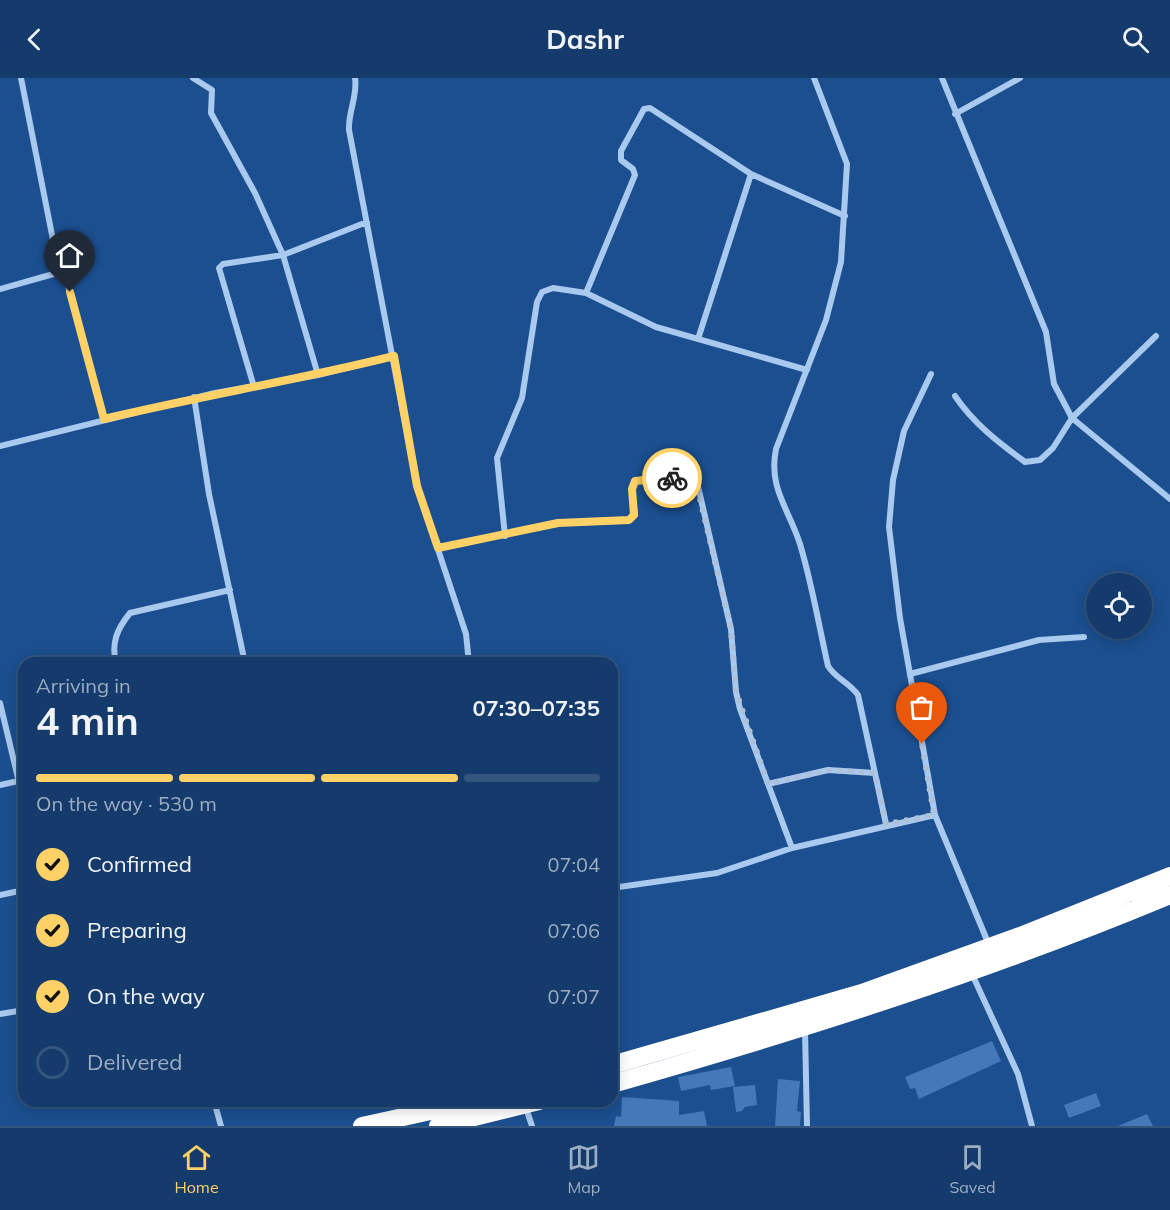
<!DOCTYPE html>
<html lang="en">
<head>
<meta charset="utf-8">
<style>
	:root { --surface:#143b6b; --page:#1d4271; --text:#f1f3f6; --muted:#9dadc1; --line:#33557e; --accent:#ffd166 }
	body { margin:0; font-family:Mulish,sans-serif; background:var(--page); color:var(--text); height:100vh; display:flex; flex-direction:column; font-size:22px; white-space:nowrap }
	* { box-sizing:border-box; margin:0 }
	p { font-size:20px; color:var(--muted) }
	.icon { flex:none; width:33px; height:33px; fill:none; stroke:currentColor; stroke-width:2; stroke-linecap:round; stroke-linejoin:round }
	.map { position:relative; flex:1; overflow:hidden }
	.details { position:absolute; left:18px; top:579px; width:600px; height:450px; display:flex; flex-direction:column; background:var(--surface); border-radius:18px; box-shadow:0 3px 15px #0003,0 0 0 2px var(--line) }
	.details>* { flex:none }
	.controls { position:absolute; left:1086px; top:495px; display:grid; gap:12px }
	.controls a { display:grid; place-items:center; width:66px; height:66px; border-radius:50%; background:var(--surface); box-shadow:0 3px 15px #0003,0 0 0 2px var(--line); font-size:30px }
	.pin { position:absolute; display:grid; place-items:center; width:51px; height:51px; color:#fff; margin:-62px -26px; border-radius:50% 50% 50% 0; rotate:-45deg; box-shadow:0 0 6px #0007 }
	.pin .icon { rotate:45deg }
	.courier { position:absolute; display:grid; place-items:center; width:60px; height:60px; margin:-30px; border:4px solid #ffd166; border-radius:50%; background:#fff; color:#222; box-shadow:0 2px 8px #0007 }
	.headline em { font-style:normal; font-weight:700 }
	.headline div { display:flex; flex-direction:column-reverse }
	.headline { display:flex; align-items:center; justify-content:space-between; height:102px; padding:0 18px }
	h1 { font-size:39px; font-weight:700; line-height:45px }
	.bar { display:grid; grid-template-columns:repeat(4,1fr); gap:9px 6px; align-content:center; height:72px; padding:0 18px }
	.bar i { height:8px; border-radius:4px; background:var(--line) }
	.bar .selected { background:var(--accent) }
	.bar p { grid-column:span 4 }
	ol { padding:0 18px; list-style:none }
	li { display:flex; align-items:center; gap:18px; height:66px }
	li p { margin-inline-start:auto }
	li .icon { padding:6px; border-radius:50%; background:var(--accent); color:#111; stroke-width:4 }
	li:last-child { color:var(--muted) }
	li i { width:33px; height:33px; border:3px solid var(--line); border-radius:50% }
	header { display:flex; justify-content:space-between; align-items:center; height:78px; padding:0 18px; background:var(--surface); font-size:27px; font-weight:700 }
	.tab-bar { display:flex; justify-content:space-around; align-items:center; height:84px; border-top:2px solid var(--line); background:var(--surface); font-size:16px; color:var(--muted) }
	.tab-bar a { display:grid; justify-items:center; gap:3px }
	.tab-bar .selected { color:var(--accent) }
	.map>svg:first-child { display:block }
	.building { fill:#4478b7 }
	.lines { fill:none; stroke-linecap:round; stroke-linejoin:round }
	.street { stroke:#a9c9ee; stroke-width:6 }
	.highway { stroke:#fff; stroke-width:18 }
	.done { stroke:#afc1d8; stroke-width:6; stroke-dasharray:0 10.8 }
	.route { stroke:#ffd166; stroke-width:8 }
</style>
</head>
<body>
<header><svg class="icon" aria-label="back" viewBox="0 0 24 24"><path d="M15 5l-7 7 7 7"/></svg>Dashr<svg class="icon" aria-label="search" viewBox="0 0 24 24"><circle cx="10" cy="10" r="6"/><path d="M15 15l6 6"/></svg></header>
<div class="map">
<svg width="1170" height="1048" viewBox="0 0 1170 1048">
	<rect width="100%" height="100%" fill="#1b4f8f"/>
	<path class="building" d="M992,963L1001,983L919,1021L915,1010L910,1011L905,999Z
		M731,989L735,1008L711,1012L710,1007L681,1013L678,999Z
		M778,1001L800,1003L797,1033L801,1034L800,1048H775Z
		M755,1007L757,1027L745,1029L742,1033L736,1034L733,1009Z
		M1096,1015L1101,1028L1069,1040L1064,1027Z
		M622,1019L679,1023V1037L704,1033L707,1048H614L616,1038L621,1039Z
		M1147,1036L1153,1048H1118Z"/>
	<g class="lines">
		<path class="street" d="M21,0L54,167L64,193L104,341
			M193,0L212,12L211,35L255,115L283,177L318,297
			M355,0C358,17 348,34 349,52L417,408L466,556L469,585
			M814,0L847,86L841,184L826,242L776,371C768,410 789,431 800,466C812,506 819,548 828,588C836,601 849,604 858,617L886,746
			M942,0L1046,254L1054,306L1072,340L1170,421
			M955,36L1020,0
			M0,211L64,193
			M586,215L635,97L633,91L621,82V73L644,31L650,30L751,96L845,138
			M698,261L751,96
			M931,296L904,353L893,402L889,449L900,540L935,737L989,867
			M254,309L219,190L223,186L283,177L367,144
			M955,318C974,346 998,364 1025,384L1040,382L1053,370L1072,340L1156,258
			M194,319L209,416L245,585
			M0,368L215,315L318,297L394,278
			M505,458L497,380L522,320L537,224L542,214L553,210L586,215L656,249L807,292
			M438,470L558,445L629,442L635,437L632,411L635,403C651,398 682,396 697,404L731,551L736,614L740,631L792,770
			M116,585C111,565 117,551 130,535L230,512
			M910,596L1039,562L1084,559
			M0,625L24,725
			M768,706L828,692L875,695
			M0,707L18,703
			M612,810L717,795L792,770L935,737
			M0,817L24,812
			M972,896L1018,996L1032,1048
			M0,936L24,932
			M805,952L807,1048
			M214,1023L221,1048
			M525,1027L532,1048"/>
		<path class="highway" d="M612,987L862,915L1020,858L1170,798
			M612,1006C802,952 988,893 1170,817
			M362,1048L476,1023
			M438,1048L539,1023"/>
	</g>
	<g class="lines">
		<path class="done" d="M672,400H689L696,404L731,551L736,614L768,706L828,692L875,695L886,746L934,737L922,666"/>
		<path class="route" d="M70,214L104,341C200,318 298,302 394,278L417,408L438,470L558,445L629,442L634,437L632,411L635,403L672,400"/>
	</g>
</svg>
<div class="controls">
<a><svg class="icon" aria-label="locate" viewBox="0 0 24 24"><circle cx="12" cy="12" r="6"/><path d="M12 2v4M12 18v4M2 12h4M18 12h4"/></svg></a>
</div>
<div class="pin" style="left:922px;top:666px;background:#ea580c"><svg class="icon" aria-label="bag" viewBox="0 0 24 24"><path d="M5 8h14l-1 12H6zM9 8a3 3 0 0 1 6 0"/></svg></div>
<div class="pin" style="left:70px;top:214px;background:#1f2937"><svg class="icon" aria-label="home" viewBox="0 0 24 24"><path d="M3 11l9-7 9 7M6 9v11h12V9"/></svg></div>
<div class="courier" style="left:672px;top:400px"><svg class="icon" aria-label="bike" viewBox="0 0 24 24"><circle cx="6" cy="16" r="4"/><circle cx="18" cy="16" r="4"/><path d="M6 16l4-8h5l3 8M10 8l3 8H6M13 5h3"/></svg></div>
<section class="details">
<div class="headline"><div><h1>4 min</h1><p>Arriving in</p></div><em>07:30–07:35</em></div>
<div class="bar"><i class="selected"></i><i class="selected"></i><i class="selected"></i><i></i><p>On the way · 530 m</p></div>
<ol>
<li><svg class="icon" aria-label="check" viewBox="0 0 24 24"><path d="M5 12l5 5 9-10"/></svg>Confirmed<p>07:04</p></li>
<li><svg class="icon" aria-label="check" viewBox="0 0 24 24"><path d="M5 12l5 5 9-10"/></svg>Preparing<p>07:06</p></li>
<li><svg class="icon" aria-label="check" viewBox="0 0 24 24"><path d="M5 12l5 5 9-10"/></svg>On the way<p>07:07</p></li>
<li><i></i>Delivered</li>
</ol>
</section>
</div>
<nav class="tab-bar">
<a class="selected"><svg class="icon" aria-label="home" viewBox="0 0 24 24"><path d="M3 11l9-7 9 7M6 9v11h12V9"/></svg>Home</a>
<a><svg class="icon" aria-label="map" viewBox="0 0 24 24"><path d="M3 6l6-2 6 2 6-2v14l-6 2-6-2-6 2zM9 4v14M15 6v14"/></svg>Map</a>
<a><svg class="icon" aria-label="saved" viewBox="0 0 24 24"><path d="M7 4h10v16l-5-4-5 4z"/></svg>Saved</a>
</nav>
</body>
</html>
